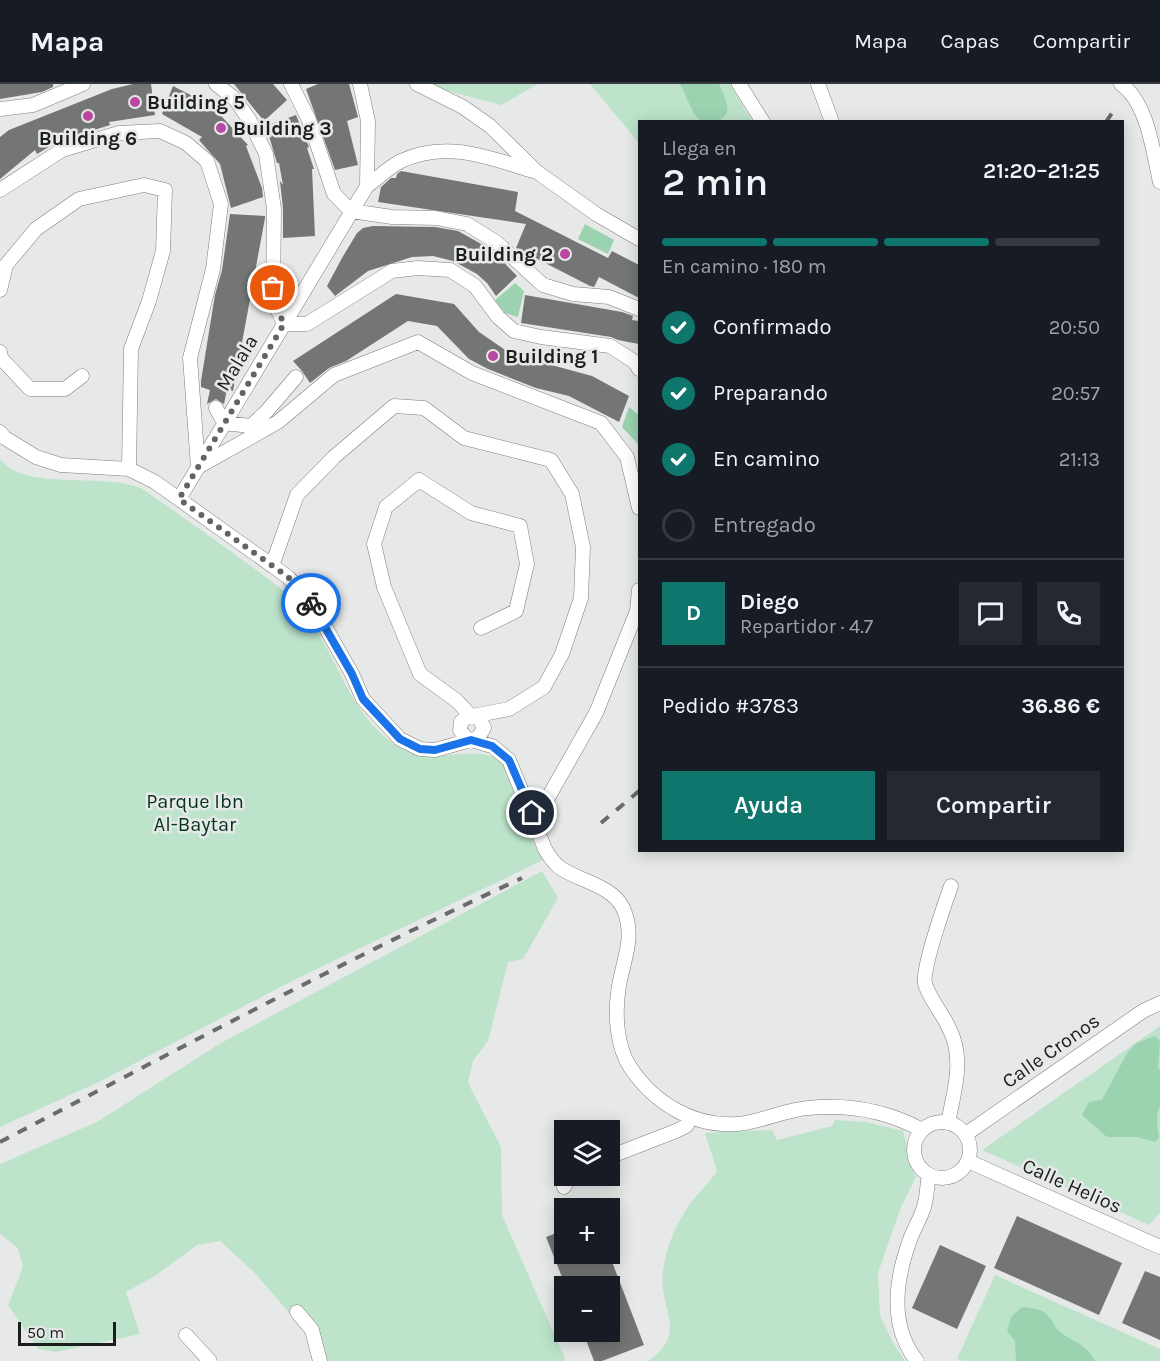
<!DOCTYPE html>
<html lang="es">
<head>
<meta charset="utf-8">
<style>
	:root { --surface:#171b24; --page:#242831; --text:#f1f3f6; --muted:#9ea1a6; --line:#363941; --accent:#0f766e }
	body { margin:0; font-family:Karla,sans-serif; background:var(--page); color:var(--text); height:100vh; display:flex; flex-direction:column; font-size:22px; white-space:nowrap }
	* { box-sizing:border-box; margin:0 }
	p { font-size:20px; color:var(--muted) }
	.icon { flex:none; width:33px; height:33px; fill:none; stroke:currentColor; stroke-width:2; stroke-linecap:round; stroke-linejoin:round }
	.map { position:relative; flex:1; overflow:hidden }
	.panel { position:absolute; left:638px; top:36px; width:486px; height:732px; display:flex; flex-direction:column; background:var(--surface); border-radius:0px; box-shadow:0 3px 15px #0003 }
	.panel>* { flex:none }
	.controls { position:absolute; left:554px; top:1036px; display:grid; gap:12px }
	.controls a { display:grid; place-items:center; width:66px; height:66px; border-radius:0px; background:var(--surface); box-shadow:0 3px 15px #0003; font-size:30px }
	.scale { position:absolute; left:18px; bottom:15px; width:98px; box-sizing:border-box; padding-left:6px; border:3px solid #1c1d1d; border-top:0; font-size:16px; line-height:21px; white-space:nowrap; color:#1c1d1d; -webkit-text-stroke:4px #e6e9e7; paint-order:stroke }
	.pin { position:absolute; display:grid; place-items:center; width:51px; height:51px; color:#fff; margin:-26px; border:3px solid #fff; border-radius:50%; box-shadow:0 2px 6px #0007 }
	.courier { position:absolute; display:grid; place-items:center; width:60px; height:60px; margin:-30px; border:4px solid #1a73e8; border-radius:50%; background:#fff; color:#222; box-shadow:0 2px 8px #0007 }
	.head em { font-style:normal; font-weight:600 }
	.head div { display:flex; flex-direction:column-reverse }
	.head { display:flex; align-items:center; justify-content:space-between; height:102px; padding:0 24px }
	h1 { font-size:39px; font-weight:600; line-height:45px }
	.bar { display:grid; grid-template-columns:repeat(4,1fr); gap:9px 6px; align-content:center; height:72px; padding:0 24px }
	.bar i { height:8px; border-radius:4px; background:var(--line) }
	.bar .on { background:var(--accent) }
	.bar p { grid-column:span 4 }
	.line { display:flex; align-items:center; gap:15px; padding:0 24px; border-top:2px solid var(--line) }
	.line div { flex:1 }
	.round { display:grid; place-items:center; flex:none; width:63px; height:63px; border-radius:0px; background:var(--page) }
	ol { padding:0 24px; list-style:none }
	li { display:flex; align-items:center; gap:18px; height:66px }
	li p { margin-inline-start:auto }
	li .icon { padding:6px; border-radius:50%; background:var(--accent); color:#fff; stroke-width:4 }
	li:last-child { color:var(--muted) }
	li i { width:33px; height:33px; border:3px solid var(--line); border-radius:50% }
	.action { display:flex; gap:12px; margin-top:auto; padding:12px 24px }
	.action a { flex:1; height:69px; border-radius:0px; background:var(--accent); color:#fff; font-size:24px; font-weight:600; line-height:69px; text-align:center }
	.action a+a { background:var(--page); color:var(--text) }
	header { display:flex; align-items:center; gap:36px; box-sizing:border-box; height:84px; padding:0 30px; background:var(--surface); border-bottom:2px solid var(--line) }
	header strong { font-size:28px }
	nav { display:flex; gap:33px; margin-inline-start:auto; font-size:21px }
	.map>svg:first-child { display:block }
	.green { fill:#bde4cb }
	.water { fill:#9bd3b0 }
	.building { fill:#737674 }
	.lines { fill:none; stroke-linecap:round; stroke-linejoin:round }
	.minor-casing { stroke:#7c7f7d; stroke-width:15 }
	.minor { stroke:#fff; stroke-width:14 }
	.rail { stroke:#6a6c6b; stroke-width:4; stroke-dasharray:10 10; stroke-linecap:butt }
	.done { stroke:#636464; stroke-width:6; stroke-dasharray:0 10.8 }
	.route { stroke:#1a73e8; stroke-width:8 }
	.poi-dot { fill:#ba48a2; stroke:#e6e9e7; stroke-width:2 }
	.labels { text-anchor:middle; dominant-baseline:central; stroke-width:5; stroke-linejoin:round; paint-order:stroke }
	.poi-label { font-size:20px; font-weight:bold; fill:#1c1d1d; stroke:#e6e9e7; text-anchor:start }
	.street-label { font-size:20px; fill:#1c1d1d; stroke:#e6e9e7 }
	.park-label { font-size:20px; fill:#05341e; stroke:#e6e9e7 }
</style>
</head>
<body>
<header>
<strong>Mapa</strong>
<nav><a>Mapa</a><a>Capas</a><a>Compartir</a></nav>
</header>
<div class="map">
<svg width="1160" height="1277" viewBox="0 0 1160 1277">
	<rect width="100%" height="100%" fill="#e6e9e7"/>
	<path class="green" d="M422,0H538L501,21Z
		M590,0H730L752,37L639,38V59Z
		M0,375C26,408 101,388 141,404C173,426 205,449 237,472C261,490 287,506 306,530C335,569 346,619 384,652C396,663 412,671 428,672C450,674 486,661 503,680C518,696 518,720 525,739C529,752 536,764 543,776L292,897L103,996L0,1043Z
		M542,787L558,814L523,875L508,878L488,957L473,977L468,999L501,1063L502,1131L566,1277H317L305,1247L253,1187L220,1157L197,1161L155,1192L126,1208L140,1250L56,1268L38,1265L8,1221L23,1183L18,1164L0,1150V1080L97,1038L219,960Z
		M1160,942V1129L1149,1141L982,1066Z
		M835,1036L867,1038L903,1047L907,1063L908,1078L916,1093L901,1123L878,1189L880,1231L892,1257L905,1277H648C690,1248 658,1226 663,1188C666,1162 677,1137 693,1116C701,1106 710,1098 717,1087L705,1049L772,1046L777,1056L832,1042Z
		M995,1191L1160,1265V1277H963L957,1275Z"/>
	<path class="water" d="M680,0H719C722,7 729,20 727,28C724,38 705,42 698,34C690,26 686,10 680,0Z
		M585,140L614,156L608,170L578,155Z
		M515,199L524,207L518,233L505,229L495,216Z
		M629,323L639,331L638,360L622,343Z
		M1155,952L1160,957L1158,984L1160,986V1022C1155,1031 1158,1044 1159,1054L1155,1058L1137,1053H1107L1082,1031L1089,1018L1102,1016L1126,971L1136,959Z
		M1022,1223C1034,1224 1044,1225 1051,1235C1054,1239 1055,1244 1059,1247C1073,1259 1086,1259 1095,1277H1016L1015,1257L1007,1247L1011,1233Z"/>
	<path class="building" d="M0,0H53V3L42,8L0,15Z
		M133,0H151L155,31L109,38L110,41L59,57L37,70L35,66L0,95V53L9,46L112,5Z
		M234,0H273L287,16L264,37Z
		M318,0H349L358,33L347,37L358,81L335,86L306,5Z
		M173,2L212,22L248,61L246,62L262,104L263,113L231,124L220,80L199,56L202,53L162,30Z
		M296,31L309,63L307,64L314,85H312L315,152L283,154V125L280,97L283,101L279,79H277L266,42Z
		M401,87L518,108L515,127L608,174L612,167L639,181V214L599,193L594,203L590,202L516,164L526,140L378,118L381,103L391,94H396L397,90Z
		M230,130L265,132V134L233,307L227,305L224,320L216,315L207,320L210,306L201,303V297L215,211L222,186Z
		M373,142L435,143L458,147L492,166L517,192L496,212L487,199L477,190L453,177L433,172L412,173L368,187L335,212L327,202L342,174L357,149L363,144Z
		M396,210L454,220L479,248L511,270L592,292L629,312L619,338L569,312L536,304L488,285L469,275L437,242L408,237L346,277L329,284L310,299L302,287L293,277Z
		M525,211L622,228L633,232L632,236L639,237V260L618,256L611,253L521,239Z
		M1017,1132L1122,1179L1099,1231L994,1184Z
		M564,1146V1170H609L644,1261L602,1277H594L583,1248H609V1203H566L546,1153Z
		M940,1161L986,1182L957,1245L912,1224Z
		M1145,1187L1160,1193V1256L1122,1239Z"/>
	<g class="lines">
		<g class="minor-casing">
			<path id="minor" d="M216,0L235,15L250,37L266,70L274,125L273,216L284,240H307L392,187L418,184L450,186L475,202L498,233L514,247L541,253L610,262L635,278L639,285
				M291,0L309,36L334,110L351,127L392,133L436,134L467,140L496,158L543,201L573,210L609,213L639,225
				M360,0L368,37L367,102C378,94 389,83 401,77C449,55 491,75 537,88
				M417,0L463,23L490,42L537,88L596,130L639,155
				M739,0L763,38
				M818,0L832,38
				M1121,0C1148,19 1153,68 1160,98
				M0,25L33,21L83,0
				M0,106L62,66L119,49L160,47L186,59L207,77L221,120L213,185L190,274L198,383L278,338L334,291L418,258L472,289L601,339L627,373L639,424
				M0,206L6,181L36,145L79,115L144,101L165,106L163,167L149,217L131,265L129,385
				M0,268L1,274L30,305H65L82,292
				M216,324L224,339L251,342L266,328L296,293
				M0,348L5,354L36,373L61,381L129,385L155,398L288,493L309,517L323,539L352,590L363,615L400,655L420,665L435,666L478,654L484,644L479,634L471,632L457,617L420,590L384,503L374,460L386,423L419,396L471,429L520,442L527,480L516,527L481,544
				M179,415L367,102
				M272,482L297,411L334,373L394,322L424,324L464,354L551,376L572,410L583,463L581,514L562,570L544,603L509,625L467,633L461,638L460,646L467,655L492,662L509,676L545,765C549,772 553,778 559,783C578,797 612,801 623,824C637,855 621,879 618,909C615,932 617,963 630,983C654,1019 693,1043 737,1040C761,1038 784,1026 808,1024C848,1020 887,1027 922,1046
				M532,729L545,719L596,629L637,527L639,506
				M914 1066a28 28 0 1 1 56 0a28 28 0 1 1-56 0Z
				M948,1039C954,1007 965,975 949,944C944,932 927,911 925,899C922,885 945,819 951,802
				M966,1050L1143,927L1160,919
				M609,1073L676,1047L686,1042L691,1034
				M968,1077L1160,1163
				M564,1103L570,1092
				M297,1228L312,1246L320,1277
				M186,1251L210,1277
				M917,1277C888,1241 896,1193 911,1153C915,1143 921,1133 924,1123C927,1113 927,1101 929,1091"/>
		</g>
		<use href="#minor" class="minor"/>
		<path class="rail" d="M1106,38L1114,26
			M601,739L639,707
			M0,1058C173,968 345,876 522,794"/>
	</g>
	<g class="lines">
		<path class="done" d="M273,204V216L284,240L179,415L288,493L311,519"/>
		<path class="route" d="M311,519L352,590L363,615L400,655L420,665L435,666L471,656L492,662L509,676L532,729"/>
	</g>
	<g class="poi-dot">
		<circle cx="135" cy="18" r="6"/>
		<circle cx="88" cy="32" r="6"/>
		<circle cx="221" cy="44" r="6"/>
		<circle cx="565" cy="170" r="6"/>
		<circle cx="493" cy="272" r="6"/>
	</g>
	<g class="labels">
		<g class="poi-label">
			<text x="147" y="18">Building 5</text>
			<text x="233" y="44">Building 3</text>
			<text x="88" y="54" text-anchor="middle">Building 6</text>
			<text x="553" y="170" text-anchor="end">Building 2</text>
			<text x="505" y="272">Building 1</text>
		</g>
		<g class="street-label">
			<text transform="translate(237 279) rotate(-59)">Malala</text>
			<text transform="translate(1051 967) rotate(-35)">Calle Cronos</text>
			<text transform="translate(1072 1102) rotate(24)">Calle Helios</text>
		</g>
		<g class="park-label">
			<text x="195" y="717">Parque Ibn<tspan x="195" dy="23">Al-Baytar</tspan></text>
		</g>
	</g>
</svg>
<div class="controls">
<a><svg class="icon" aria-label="layers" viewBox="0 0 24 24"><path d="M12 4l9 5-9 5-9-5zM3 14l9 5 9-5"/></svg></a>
<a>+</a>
<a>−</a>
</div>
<div class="scale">50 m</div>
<div class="pin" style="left:273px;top:204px;background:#ea580c"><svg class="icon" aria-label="bag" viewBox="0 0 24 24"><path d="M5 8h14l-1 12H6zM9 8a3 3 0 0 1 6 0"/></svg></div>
<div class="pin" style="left:532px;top:729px;background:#1f2937"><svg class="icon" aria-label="home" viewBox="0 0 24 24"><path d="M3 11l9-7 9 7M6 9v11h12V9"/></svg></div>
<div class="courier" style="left:311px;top:519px"><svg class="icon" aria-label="bike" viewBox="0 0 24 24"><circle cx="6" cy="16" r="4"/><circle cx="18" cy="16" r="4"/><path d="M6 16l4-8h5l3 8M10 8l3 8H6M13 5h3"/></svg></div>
<section class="panel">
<div class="head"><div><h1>2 min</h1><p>Llega en</p></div><em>21:20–21:25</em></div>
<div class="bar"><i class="on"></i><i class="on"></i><i class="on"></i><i></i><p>En camino · 180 m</p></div>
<ol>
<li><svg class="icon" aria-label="check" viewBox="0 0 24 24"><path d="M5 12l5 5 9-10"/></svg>Confirmado<p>20:50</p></li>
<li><svg class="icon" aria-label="check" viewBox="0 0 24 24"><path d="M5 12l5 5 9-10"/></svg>Preparando<p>20:57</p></li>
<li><svg class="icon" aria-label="check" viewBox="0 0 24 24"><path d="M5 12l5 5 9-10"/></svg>En camino<p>21:13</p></li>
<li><i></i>Entregado</li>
</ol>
<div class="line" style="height:108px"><b class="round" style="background:var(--accent);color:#fff">D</b><div><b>Diego</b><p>Repartidor · 4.7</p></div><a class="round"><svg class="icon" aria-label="chat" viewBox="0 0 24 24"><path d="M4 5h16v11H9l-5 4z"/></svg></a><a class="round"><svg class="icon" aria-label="phone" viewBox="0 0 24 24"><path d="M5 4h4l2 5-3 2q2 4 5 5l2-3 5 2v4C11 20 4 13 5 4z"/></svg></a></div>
<div class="line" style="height:78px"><div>Pedido #3783</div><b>36.86 €</b></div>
<div class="action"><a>Ayuda</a><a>Compartir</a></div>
</section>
</div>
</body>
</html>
